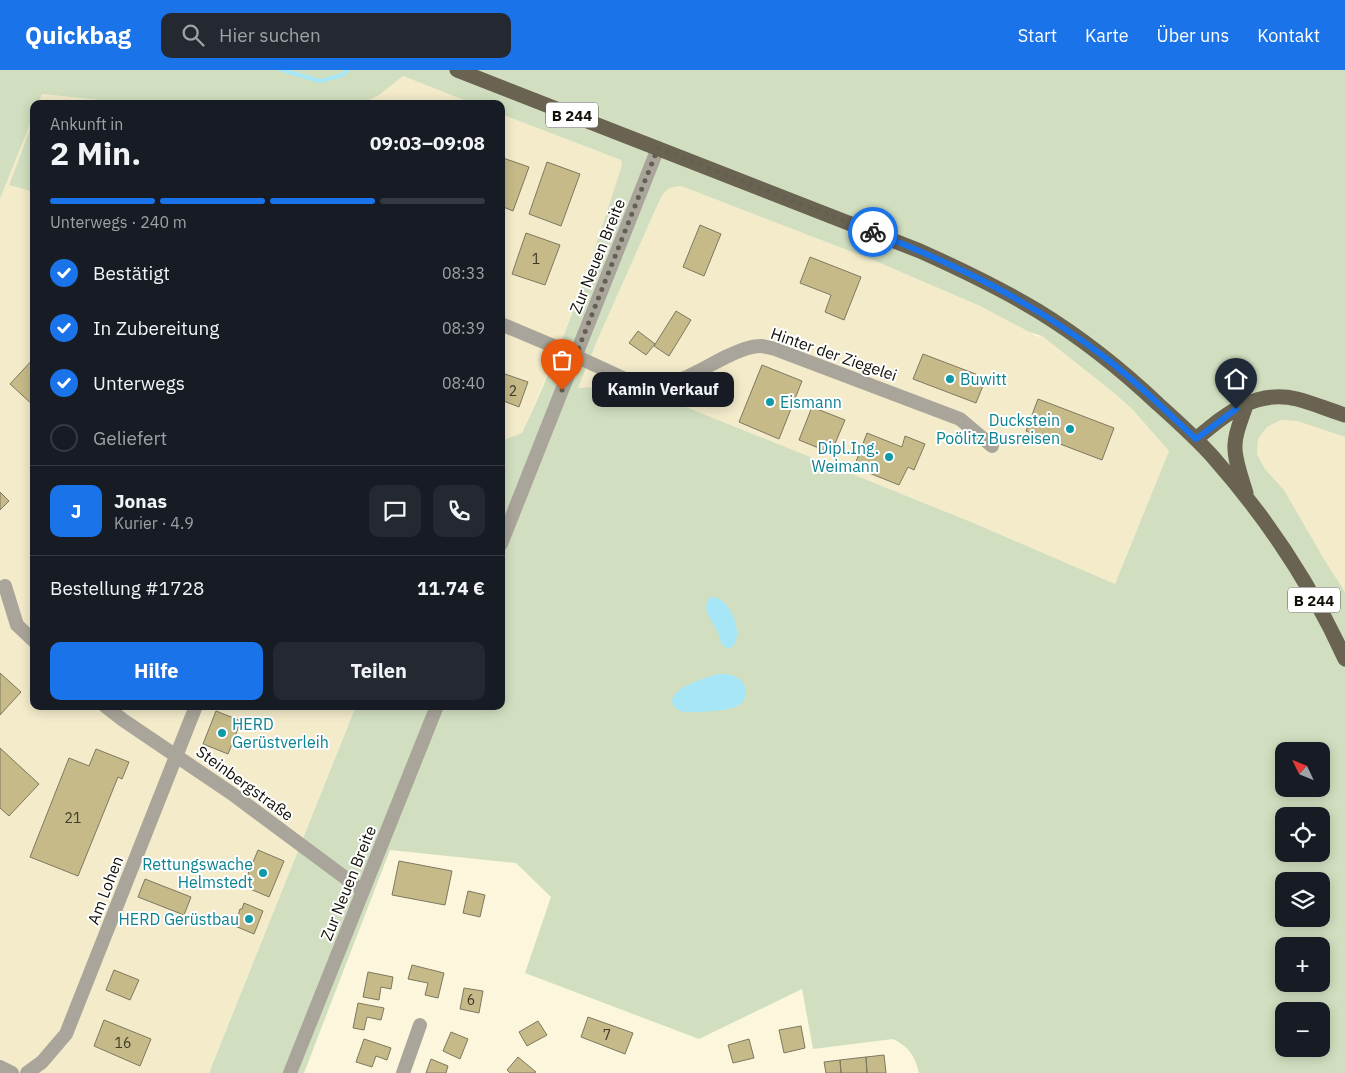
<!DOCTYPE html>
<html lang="de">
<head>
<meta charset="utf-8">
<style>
	:root { --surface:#171b24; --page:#242831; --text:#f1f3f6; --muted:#9ea1a6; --line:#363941; --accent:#1a73e8 }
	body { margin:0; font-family:"IBM Plex Sans",sans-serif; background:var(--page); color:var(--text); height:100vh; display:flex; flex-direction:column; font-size:19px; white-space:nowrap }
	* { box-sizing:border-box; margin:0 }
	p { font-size:16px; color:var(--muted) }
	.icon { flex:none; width:28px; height:28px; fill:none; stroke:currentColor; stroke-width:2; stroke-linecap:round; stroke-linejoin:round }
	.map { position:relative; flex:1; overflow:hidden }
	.sheet { position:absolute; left:30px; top:30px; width:475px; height:610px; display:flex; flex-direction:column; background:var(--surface); border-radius:10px; box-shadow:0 2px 12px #0003 }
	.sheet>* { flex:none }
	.needle { width:32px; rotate:313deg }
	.buttons { position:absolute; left:1275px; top:672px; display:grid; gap:10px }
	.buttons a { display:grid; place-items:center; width:55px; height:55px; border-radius:10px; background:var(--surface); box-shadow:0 2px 12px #0003; font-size:25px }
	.pin { position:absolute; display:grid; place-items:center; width:42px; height:42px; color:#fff; margin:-51px -21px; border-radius:50% 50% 50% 0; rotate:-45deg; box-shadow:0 0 5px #0007 }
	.pin .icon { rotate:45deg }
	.courier { position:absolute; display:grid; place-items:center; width:50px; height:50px; margin:-25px; border:4px solid #1a73e8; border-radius:50%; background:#fff; color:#222; box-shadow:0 1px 6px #0007 }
	.bubble { position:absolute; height:35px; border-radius:10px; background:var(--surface); box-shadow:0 2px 12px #0003; font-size:16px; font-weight:700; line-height:35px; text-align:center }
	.overview em { font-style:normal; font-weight:700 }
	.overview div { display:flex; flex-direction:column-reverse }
	.overview { display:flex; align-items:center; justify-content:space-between; height:85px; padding:0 20px }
	h1 { font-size:32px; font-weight:700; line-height:38px }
	.bar { display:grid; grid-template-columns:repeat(4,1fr); gap:8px 5px; align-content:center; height:60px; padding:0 20px }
	.bar i { height:6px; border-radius:4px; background:var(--line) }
	.bar .selected { background:var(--accent) }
	.bar p { grid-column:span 4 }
	.line { display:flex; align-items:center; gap:12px; padding:0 20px; border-top:1px solid var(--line) }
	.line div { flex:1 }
	.round { display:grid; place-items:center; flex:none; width:52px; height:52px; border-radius:10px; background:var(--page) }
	ol { padding:0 20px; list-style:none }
	li { display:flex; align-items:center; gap:15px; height:55px }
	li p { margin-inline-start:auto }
	li .icon { padding:5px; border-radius:50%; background:var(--accent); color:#fff; stroke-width:4 }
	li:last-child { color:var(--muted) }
	li i { width:28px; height:28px; border:2px solid var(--line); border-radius:50% }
	.button { display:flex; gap:10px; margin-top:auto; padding:10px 20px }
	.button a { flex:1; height:58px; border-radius:10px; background:var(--accent); color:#fff; font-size:20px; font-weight:700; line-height:58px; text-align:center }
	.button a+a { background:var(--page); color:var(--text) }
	header { display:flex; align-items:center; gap:30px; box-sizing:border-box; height:70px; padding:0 25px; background:var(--accent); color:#fff }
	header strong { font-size:24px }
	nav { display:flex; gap:28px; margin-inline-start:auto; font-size:18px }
	.search { width:350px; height:45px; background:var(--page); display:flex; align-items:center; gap:12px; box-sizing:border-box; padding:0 18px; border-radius:10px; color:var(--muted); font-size:19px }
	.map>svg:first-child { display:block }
	.built { fill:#f3ebca }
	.green { fill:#d1dfc0; fill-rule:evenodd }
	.water { fill:#a6e6f6 }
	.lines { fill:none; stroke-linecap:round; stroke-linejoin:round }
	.stream { stroke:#a6e6f6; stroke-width:4 }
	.building { fill:#c5ba88; stroke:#7d7861 }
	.minor { stroke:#a9a59a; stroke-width:14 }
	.major { stroke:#6a6351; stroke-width:15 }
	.done { stroke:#636052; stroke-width:5; stroke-dasharray:0 9 }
	.route { stroke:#1a73e8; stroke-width:6 }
	.culture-dot { fill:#0f9aa8; stroke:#fff; stroke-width:2 }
	.labels { text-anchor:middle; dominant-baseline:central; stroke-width:4; stroke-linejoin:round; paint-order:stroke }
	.number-label { font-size:14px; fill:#3e3a27 }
	.shield { fill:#fff; stroke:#585751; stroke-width:1 }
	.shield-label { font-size:15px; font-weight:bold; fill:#110f07 }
	.street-label { font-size:16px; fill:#110f07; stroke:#fff }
	.culture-label { font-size:16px; fill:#0d838f; stroke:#fff; text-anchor:end }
</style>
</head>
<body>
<header>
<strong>Quickbag</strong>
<div class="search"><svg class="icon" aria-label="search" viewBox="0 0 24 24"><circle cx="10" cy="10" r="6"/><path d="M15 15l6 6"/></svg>Hier suchen</div>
<nav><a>Start</a><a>Karte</a><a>Über uns</a><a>Kontakt</a></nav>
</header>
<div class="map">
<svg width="1345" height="1003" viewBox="0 0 1345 1003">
	<rect width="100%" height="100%" fill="#fcf6dc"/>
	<path class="built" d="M403,6L474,34H362L379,25Z
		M42,24L137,34H38Z
		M34,44V636H356L209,1003H0V129Z
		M501,44L621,90L622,95L595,181L563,266L532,340L522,363L501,371Z
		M681,116L873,190L980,236L1038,267L1042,266L1113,322L1133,340L1169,381L1115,514L976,454L664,328L653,332L641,331L616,323L578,318L597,271L657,136L665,121L670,117Z
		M1281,350L1297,351L1345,367V522L1324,489L1284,420L1265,399L1257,384L1258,369L1267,357Z"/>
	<path class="green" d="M0,0H1345V367L1297,351L1281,350L1267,357L1258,369L1257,384L1265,399L1284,420L1324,489L1345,522V1003H919C915,986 909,977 893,969L813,979L802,919L699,969L525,903L551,827L516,793L390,780L304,1003H209L356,636H501V371L522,363C563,277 593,186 622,95L621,90L501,44V34H474L403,6L379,25L362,34H137L42,24L38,34H34V44L0,129ZM681,116L873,190L980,236L1029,262L1042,266L1113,322L1133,340L1169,381L1115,514L976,454L664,328L653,332L641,331L596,317L578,318L597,271L657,136C664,122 665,117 681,116ZM1284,681H1321V719H1284ZM1284,746H1321V784H1284ZM1284,811H1321V849H1284ZM1284,876H1321V914H1284ZM1284,941H1321V979H1284Z
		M31,57L34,58V122L9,115Z"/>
	<path class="water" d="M711,527C732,526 748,573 728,579C719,573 721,571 718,563C713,551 699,539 711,527Z
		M719,604C724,604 730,604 734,606C748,612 751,629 737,636C727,641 711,641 699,642C691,642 679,644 674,636C663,619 709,607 719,604Z"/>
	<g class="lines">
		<path class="stream" d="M282,0L320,11L342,5L348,0"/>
	</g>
	<path class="building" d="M503,88L529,97L513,141L501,136V94Z
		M547,92L580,104L561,156L529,144Z
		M700,155L721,164L704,206L683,197Z
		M526,163L560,175L545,215L512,204Z
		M810,187L861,207L844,250L825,242L831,225L800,213Z
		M676,241L691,250L669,286L654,276Z
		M638,261L655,274L646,285L629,273Z
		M923,284L986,308L976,333L913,309Z
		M34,288V336L10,314Z
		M762,295L802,311L779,369L739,352Z
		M502,303L528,312L519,337L501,330V305Z
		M1038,329L1114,358L1102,390L1026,361Z
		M812,337L845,350L831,383L799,370Z
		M867,363L902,377L905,366L925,374L914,400L908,397L899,415L854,397Z
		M0,422L9,431L0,440Z
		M0,603L21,622L0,645Z
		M216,641L241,651L228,684L203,674Z
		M0,678L39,714L9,746L0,738Z
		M96,679L129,692L122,709L118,707L78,806L30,787L69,688L89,696Z
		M258,780L284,791L269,827L243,816Z
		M399,791L452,801L445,835L392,825Z
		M145,809L191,827L184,845L138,827Z
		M468,821L485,825L480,847L463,843Z
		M244,833L263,841L254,864L235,856L240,839H242Z
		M412,895L444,903L438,928L425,925L428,913L408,909Z
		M114,900L139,910L130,930L106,920Z
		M368,902L393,907L391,919L381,917L379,930L363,927Z
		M464,918L483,921L479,943L460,939Z
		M358,933L384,938L381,950L367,947L364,960L353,958Z
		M588,947L633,963L625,984L581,967Z
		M104,950L151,969L140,996L94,976Z
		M538,951L547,965L527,976L519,962Z
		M801,956L805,978L784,983L779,960Z
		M451,962L468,969L460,989L443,981Z
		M364,969L391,978L387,990L376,986L372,997L356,992Z
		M749,969L754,988L733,993L728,975Z
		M884,985L886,1003H867L866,987Z
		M518,987L536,1002L534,1003H510L507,1000Z
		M866,987L867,1003H841L840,990Z
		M431,989L448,996L446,1003H426Z
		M840,990L841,1003H826L824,992Z"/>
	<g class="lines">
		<path class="minor" d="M501,254L558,278L638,315C674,321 699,299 730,285C739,281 749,276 760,276C765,276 770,278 775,279L960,349L992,376
			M501,474L658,78
			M5,516L17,555L34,571
			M105,636L123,650L231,723L363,821
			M0,997L12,1003
			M27,1003L42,992L66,964L196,636
			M290,1003L437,636
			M403,1003L420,955"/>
		<path class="major" d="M457,0L920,181C960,199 1000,218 1038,241C1082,268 1121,299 1158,334C1177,351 1196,368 1213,387C1266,447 1312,516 1345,589
			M1196,369C1226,344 1255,319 1297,329C1313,333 1329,340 1345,345
			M1246,423C1242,409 1234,389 1235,375C1235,361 1243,346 1247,332"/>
	</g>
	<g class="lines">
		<path class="done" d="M562,320L658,78L873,162"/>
		<path class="route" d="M873,162C955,194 1033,232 1103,286C1136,311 1166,341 1196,369L1236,339"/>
	</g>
	<g class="culture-dot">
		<circle cx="950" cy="309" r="5"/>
		<circle cx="770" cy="332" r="5"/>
		<circle cx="1070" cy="359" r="5"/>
		<circle cx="889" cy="387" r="5"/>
		<circle cx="222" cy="663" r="5"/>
		<circle cx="263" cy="803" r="5"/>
		<circle cx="249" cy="849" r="5"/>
	</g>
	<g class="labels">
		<g class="number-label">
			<text x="536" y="189">1</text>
			<text x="513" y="321">2</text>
			<text x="73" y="748">21</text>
			<text x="471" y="930">6</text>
			<text x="607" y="965">7</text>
			<text x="123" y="973">16</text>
		</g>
		<g class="shield">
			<rect x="546" y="32.5" width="52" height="25" rx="4"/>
			<rect x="1288" y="517.5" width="52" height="25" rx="4"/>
		</g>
		<g class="shield-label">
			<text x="572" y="45">B 244</text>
			<text x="1314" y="530">B 244</text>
		</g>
		<g class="street-label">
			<text transform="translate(597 186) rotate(-68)">Zur Neuen Breite</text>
			<text transform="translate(834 284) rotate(19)">Hinter der Ziegelei</text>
			<text transform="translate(245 713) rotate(36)">Steinbergstraße</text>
			<text transform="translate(348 813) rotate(-68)">Zur Neuen Breite</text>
			<text transform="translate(105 820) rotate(-69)">Am Lohen</text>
		</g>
		<g class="culture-label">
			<text x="960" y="309" text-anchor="start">Buwitt</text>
			<text x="780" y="332" text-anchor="start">Eismann</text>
			<text x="1060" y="350">Duckstein<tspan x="1060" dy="18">Poölitz Busreisen</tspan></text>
			<text x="879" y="378">Dipl.Ing.<tspan x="879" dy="18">Weimann</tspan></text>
			<text x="232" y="654" text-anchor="start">HERD<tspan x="232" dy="18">Gerüstverleih</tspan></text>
			<text x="253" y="794">Rettungswache<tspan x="253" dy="18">Helmstedt</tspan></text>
			<text x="239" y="849">HERD Gerüstbau</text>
		</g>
	</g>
</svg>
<div class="buttons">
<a><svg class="needle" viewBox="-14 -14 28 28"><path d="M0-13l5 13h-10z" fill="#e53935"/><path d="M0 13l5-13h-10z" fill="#9ea1a6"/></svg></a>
<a><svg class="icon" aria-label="locate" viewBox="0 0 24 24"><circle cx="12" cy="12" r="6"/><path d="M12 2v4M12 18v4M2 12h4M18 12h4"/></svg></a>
<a><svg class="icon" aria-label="layers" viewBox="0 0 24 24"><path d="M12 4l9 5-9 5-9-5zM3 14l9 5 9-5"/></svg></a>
<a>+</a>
<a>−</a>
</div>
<div class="pin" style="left:562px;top:320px;background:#ea580c"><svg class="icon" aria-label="bag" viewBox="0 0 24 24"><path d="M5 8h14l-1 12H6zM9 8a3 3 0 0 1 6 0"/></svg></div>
<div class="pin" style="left:1236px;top:339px;background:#1f2937"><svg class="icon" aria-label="home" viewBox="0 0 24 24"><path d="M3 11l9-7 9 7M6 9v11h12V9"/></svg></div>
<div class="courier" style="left:873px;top:162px"><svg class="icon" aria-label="bike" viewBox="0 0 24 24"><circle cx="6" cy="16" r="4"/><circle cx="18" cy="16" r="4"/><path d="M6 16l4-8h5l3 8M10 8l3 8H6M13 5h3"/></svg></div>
<div class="bubble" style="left:592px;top:302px;width:142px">Kamin Verkauf</div>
<section class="sheet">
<div class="overview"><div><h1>2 Min.</h1><p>Ankunft in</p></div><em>09:03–09:08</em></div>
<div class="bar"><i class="selected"></i><i class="selected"></i><i class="selected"></i><i></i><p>Unterwegs · 240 m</p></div>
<ol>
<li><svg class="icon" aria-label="check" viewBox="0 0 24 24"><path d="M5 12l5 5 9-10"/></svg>Bestätigt<p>08:33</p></li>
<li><svg class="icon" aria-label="check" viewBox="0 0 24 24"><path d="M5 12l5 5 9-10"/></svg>In Zubereitung<p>08:39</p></li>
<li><svg class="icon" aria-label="check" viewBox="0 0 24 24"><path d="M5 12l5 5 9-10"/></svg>Unterwegs<p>08:40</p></li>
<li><i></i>Geliefert</li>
</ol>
<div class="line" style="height:90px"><b class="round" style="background:var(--accent);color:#fff">J</b><div><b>Jonas</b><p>Kurier · 4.9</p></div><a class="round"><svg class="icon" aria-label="chat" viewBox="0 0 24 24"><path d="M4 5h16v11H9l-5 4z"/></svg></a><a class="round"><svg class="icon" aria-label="phone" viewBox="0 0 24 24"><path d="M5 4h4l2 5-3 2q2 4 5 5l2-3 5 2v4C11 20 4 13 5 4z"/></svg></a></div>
<div class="line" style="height:65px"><div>Bestellung #1728</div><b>11.74 €</b></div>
<div class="button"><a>Hilfe</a><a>Teilen</a></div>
</section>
</div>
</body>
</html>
